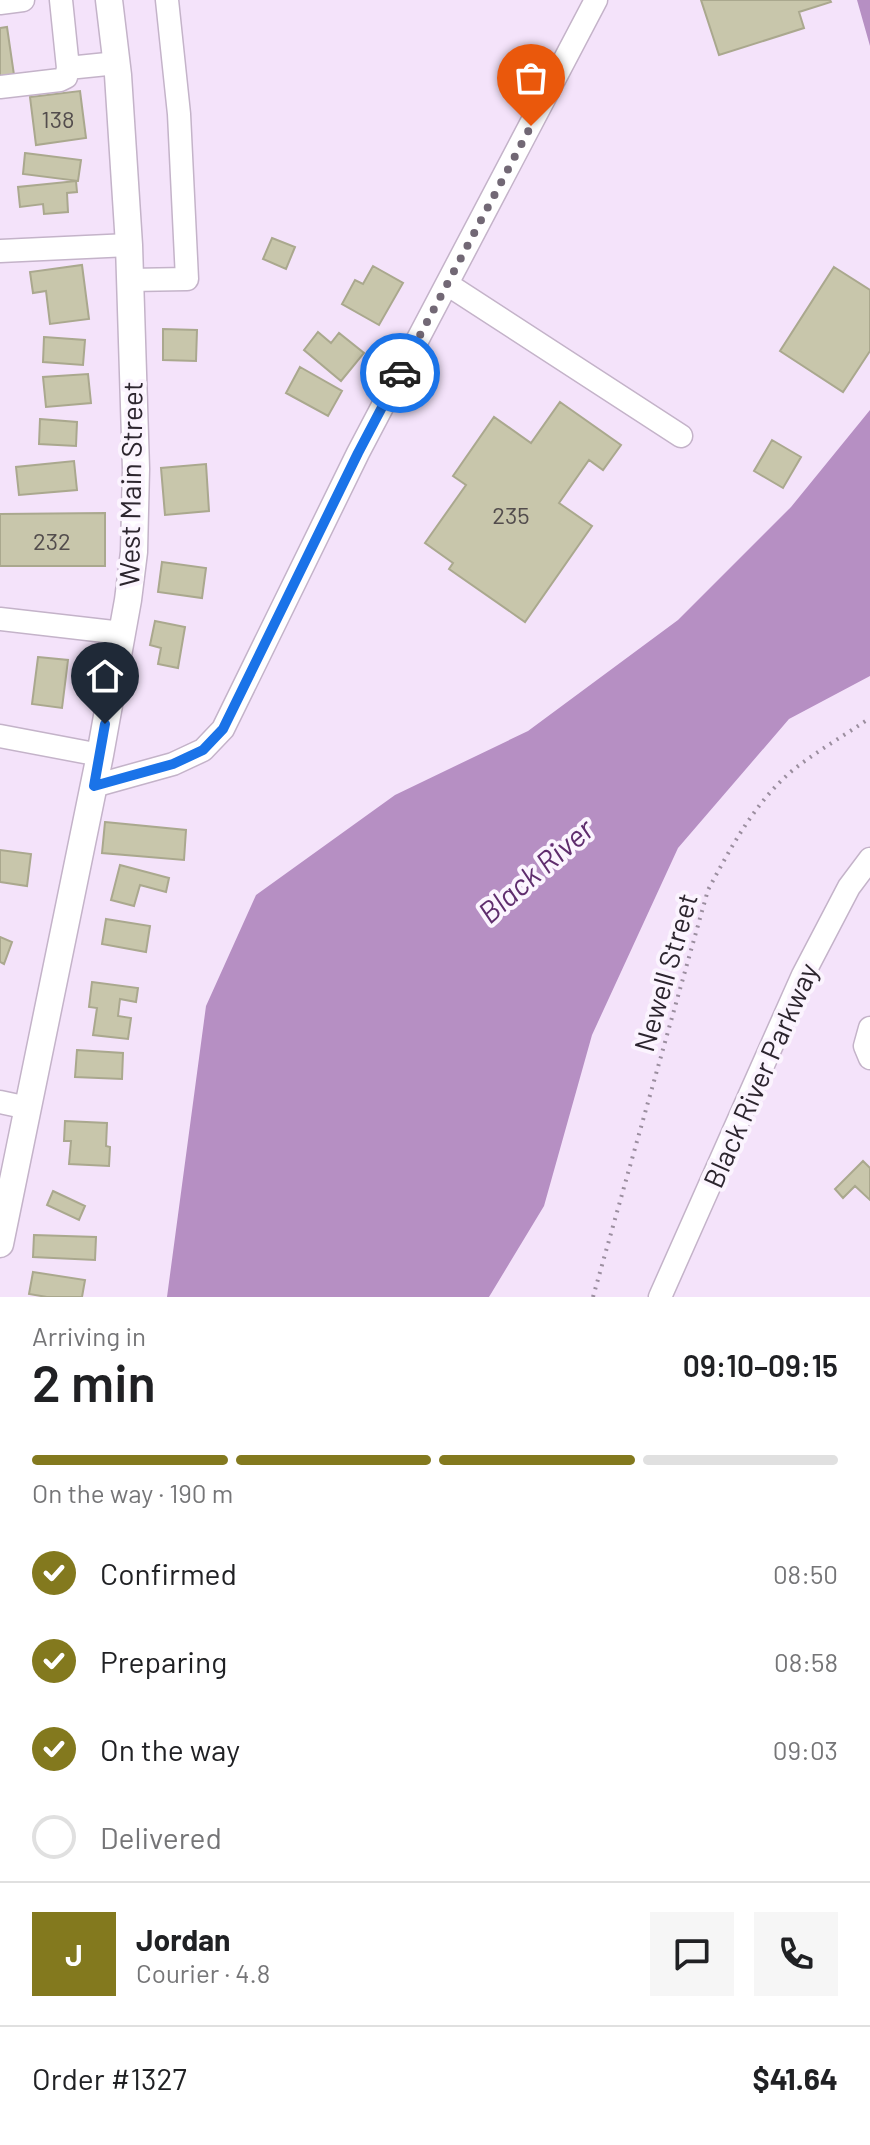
<!DOCTYPE html>
<html lang="en">
<head>
<meta charset="utf-8">
<style>
	:root { --surface:#fff; --page:#f6f6f6; --text:#202124; --muted:#757577; --line:#e0e0e0; --accent:#83791e }
	body { margin:0; font-family:Barlow,sans-serif; background:var(--page); color:var(--text); height:100vh; display:flex; flex-direction:column; font-size:30px; white-space:nowrap }
	* { box-sizing:border-box; margin:0 }
	p { font-size:26px; color:var(--muted) }
	.icon { flex:none; width:44px; height:44px; fill:none; stroke:currentColor; stroke-width:2; stroke-linecap:round; stroke-linejoin:round }
	.map { position:relative; height:1297px; overflow:hidden }
	.sheet { display:flex; flex-direction:column; background:var(--surface); flex:1 }
	.sheet>* { flex:none }
	.pin { position:absolute; display:grid; place-items:center; width:68px; height:68px; color:#fff; margin:-82px -34px; border-radius:50% 50% 50% 0; rotate:-45deg; box-shadow:0 0 8px #0007 }
	.pin .icon { rotate:45deg }
	.courier { position:absolute; display:grid; place-items:center; width:80px; height:80px; margin:-40px; border:6px solid #1a73e8; border-radius:50%; background:#fff; color:#222; box-shadow:0 2px 10px #0007 }
	.summary em { font-style:normal; font-weight:600 }
	.summary div { display:flex; flex-direction:column-reverse }
	.summary { display:flex; align-items:center; justify-content:space-between; height:136px; padding:0 32px }
	h1 { font-size:52px; font-weight:600; line-height:60px }
	.bar { display:grid; grid-template-columns:repeat(4,1fr); gap:12px 8px; align-content:center; height:96px; padding:0 32px }
	.bar i { height:10px; border-radius:6px; background:var(--line) }
	.bar .active { background:var(--accent) }
	.bar p { grid-column:span 4 }
	.line { display:flex; align-items:center; gap:20px; padding:0 32px; border-top:2px solid var(--line) }
	.line div { flex:1 }
	.round { display:grid; place-items:center; flex:none; width:84px; height:84px; border-radius:0px; background:var(--page) }
	ol { padding:0 32px; list-style:none }
	li { display:flex; align-items:center; gap:24px; height:88px }
	li p { margin-inline-start:auto }
	li .icon { padding:8px; border-radius:50%; background:var(--accent); color:#fff; stroke-width:4 }
	li:last-child { color:var(--muted) }
	li i { width:44px; height:44px; border:4px solid var(--line); border-radius:50% }
	.map>svg:first-child { display:block }
	.water { fill:#b68fc3 }
	.building { fill:#c8c6ab; stroke:#aaa88e; stroke-width:2 }
	.lines { fill:none; stroke-linecap:round; stroke-linejoin:round }
	.minor-casing { stroke:#c4b3c9; stroke-width:25 }
	.major-casing { stroke:#c4b3c9; stroke-width:29 }
	.path { stroke:#9b8e9f; stroke-width:4; stroke-dasharray:2 6; stroke-linecap:butt }
	.minor { stroke:#fff; stroke-width:22 }
	.major { stroke:#fff; stroke-width:26 }
	.done { stroke:#726875; stroke-width:8; stroke-dasharray:0 14.4 }
	.route { stroke:#1a73e8; stroke-width:10 }
	.labels { text-anchor:middle; dominant-baseline:central; stroke-width:8; stroke-linejoin:round; paint-order:stroke }
	.number-label { font-size:24px; fill:#534d4d }
	.street-label { font-size:28px; fill:#2c252e; stroke:#fbf4fe }
	.water-label { font-size:30px; font-style:italic; fill:#5f2d6d; stroke:#fbf4fe }
</style>
</head>
<body>
<div class="map">
<svg width="870" height="1297" viewBox="0 0 870 1297">
	<rect width="100%" height="100%" fill="#f4e3fa"/>
	<path class="water" d="M857,0H870V46Z
		M870,410V676L789,719L678,848L592,1035L544,1206L489,1297H167L206,1006L256,895L395,795L528,731L678,620L791,507Z"/>
	<path class="building" d="M701,0H830L831,2L799,12L804,28L719,55Z
		M7,27L14,75L0,77V28Z
		M80,91L86,138L36,145L30,97Z
		M25,153L81,160L78,181L23,174Z
		M76,181L77,192L67,193L68,212L44,214L43,204L20,207L18,187Z
		M272,238L295,247L286,269L263,259Z
		M82,265L89,319L50,324L46,291L33,293L30,272Z
		M373,266L403,283L379,325L342,304L355,280L363,284Z
		M834,267L870,290V351L843,392L780,351Z
		M163,329L197,330L196,361L163,360Z
		M318,332L331,343L339,333L364,353L341,381L304,350Z
		M44,337L85,340L83,365L43,362Z
		M300,367L342,391L328,416L286,393Z
		M88,374L91,403L46,407L43,377Z
		M560,402L621,445L603,470L589,460L559,503L592,526L525,622L449,569L453,563L425,543L466,485L453,476L494,417L531,443Z
		M40,419L77,422L76,446L39,444Z
		M772,440L801,457L783,488L754,471Z
		M74,461L77,490L19,495L16,467Z
		M206,464L209,511L165,515L161,468Z
		M105,513V566H0V514Z
		M162,562L206,568L202,598L158,592Z
		M155,621L185,627L178,668L158,664L161,648L150,645Z
		M38,657L68,660L62,708L32,704Z
		M105,822L186,830L184,860L102,853Z
		M0,850L31,854L27,886L0,882Z
		M120,865L169,878L166,892L140,885L134,906L111,900Z
		M106,919L150,926L146,952L102,944Z
		M0,937L12,942L4,964L0,962Z
		M92,982L138,988L136,1002L120,999L118,1016L131,1018L128,1039L93,1035L97,1008L89,1007Z
		M77,1050L123,1053L122,1079L75,1077Z
		M65,1121L107,1123L106,1146L110,1147L109,1166L69,1164L71,1141H64Z
		M863,1161L870,1168V1200L855,1186L843,1198L835,1189Z
		M53,1191L85,1206L79,1220L47,1205Z
		M34,1235L96,1237L95,1260L33,1257Z
		M33,1272L85,1280L82,1297H47L29,1294Z"/>
	<g class="lines">
		<g class="minor-casing">
			<path id="minor" d="M0,3L23,0
				M68,68L117,63
				M0,87L60,80L66,77L68,68L61,0
				M0,251L129,245
				M130,280L187,279L179,114L167,0
				M447,284L681,436
				M0,619L122,633
				M0,736L100,755
				M94,786L173,764L203,750L223,729L358,453L596,0
				M870,1028L865,1046L870,1058
				M0,1102L28,1108
				M660,1297L803,975L849,887L870,859"/>
		</g>
		<g class="major-casing">
			<path id="major" d="M0,1244L100,755L128,600L134,552L136,469L129,245L118,75L109,0"/>
		</g>
		<path class="path" d="M593,1297L708,890C731,847 755,802 793,770C817,751 845,735 870,718"/>
		<use href="#minor" class="minor"/>
		<use href="#major" class="major"/>
	</g>
	<g class="lines">
		<path class="done" d="M400,373L531,126"/>
		<path class="route" d="M105,724L94,786L173,764L203,750L223,729L358,453L400,373"/>
	</g>
	<g class="labels">
		<g class="number-label">
			<text x="58" y="118">138</text>
			<text x="511" y="514">235</text>
			<text x="52" y="540">232</text>
		</g>
		<g class="street-label">
			<text transform="translate(130 484) rotate(-89)">West Main Street</text>
			<text transform="translate(665 972) rotate(-74)">Newell Street</text>
			<text transform="translate(760 1075) rotate(-66)">Black River Parkway</text>
		</g>
		<g class="water-label">
			<text transform="translate(535 870) rotate(-41)">Black River</text>
		</g>
	</g>
</svg>
<div class="pin" style="left:531px;top:126px;background:#ea580c"><svg class="icon" aria-label="bag" viewBox="0 0 24 24"><path d="M5 8h14l-1 12H6zM9 8a3 3 0 0 1 6 0"/></svg></div>
<div class="pin" style="left:105px;top:724px;background:#1f2937"><svg class="icon" aria-label="home" viewBox="0 0 24 24"><path d="M3 11l9-7 9 7M6 9v11h12V9"/></svg></div>
<div class="courier" style="left:400px;top:373px"><svg class="icon" aria-label="car" viewBox="0 0 24 24"><path d="M5 17H2v-5l4-1 3-4h7l3 4 3 1v5h-3M9 17h6M6 11h13"/><circle cx="7" cy="17" r="2"/><circle cx="17" cy="17" r="2"/></svg></div>
</div>
<section class="sheet">
<div class="summary"><div><h1>2 min</h1><p>Arriving in</p></div><em>09:10–09:15</em></div>
<div class="bar"><i class="active"></i><i class="active"></i><i class="active"></i><i></i><p>On the way · 190 m</p></div>
<ol>
<li><svg class="icon" aria-label="check" viewBox="0 0 24 24"><path d="M5 12l5 5 9-10"/></svg>Confirmed<p>08:50</p></li>
<li><svg class="icon" aria-label="check" viewBox="0 0 24 24"><path d="M5 12l5 5 9-10"/></svg>Preparing<p>08:58</p></li>
<li><svg class="icon" aria-label="check" viewBox="0 0 24 24"><path d="M5 12l5 5 9-10"/></svg>On the way<p>09:03</p></li>
<li><i></i>Delivered</li>
</ol>
<div class="line" style="height:144px"><b class="round" style="background:var(--accent);color:#fff">J</b><div><b>Jordan</b><p>Courier · 4.8</p></div><a class="round"><svg class="icon" aria-label="chat" viewBox="0 0 24 24"><path d="M4 5h16v11H9l-5 4z"/></svg></a><a class="round"><svg class="icon" aria-label="phone" viewBox="0 0 24 24"><path d="M5 4h4l2 5-3 2q2 4 5 5l2-3 5 2v4C11 20 4 13 5 4z"/></svg></a></div>
<div class="line" style="height:104px"><div>Order #1327</div><b>$41.64</b></div>
</section>
</body>
</html>
